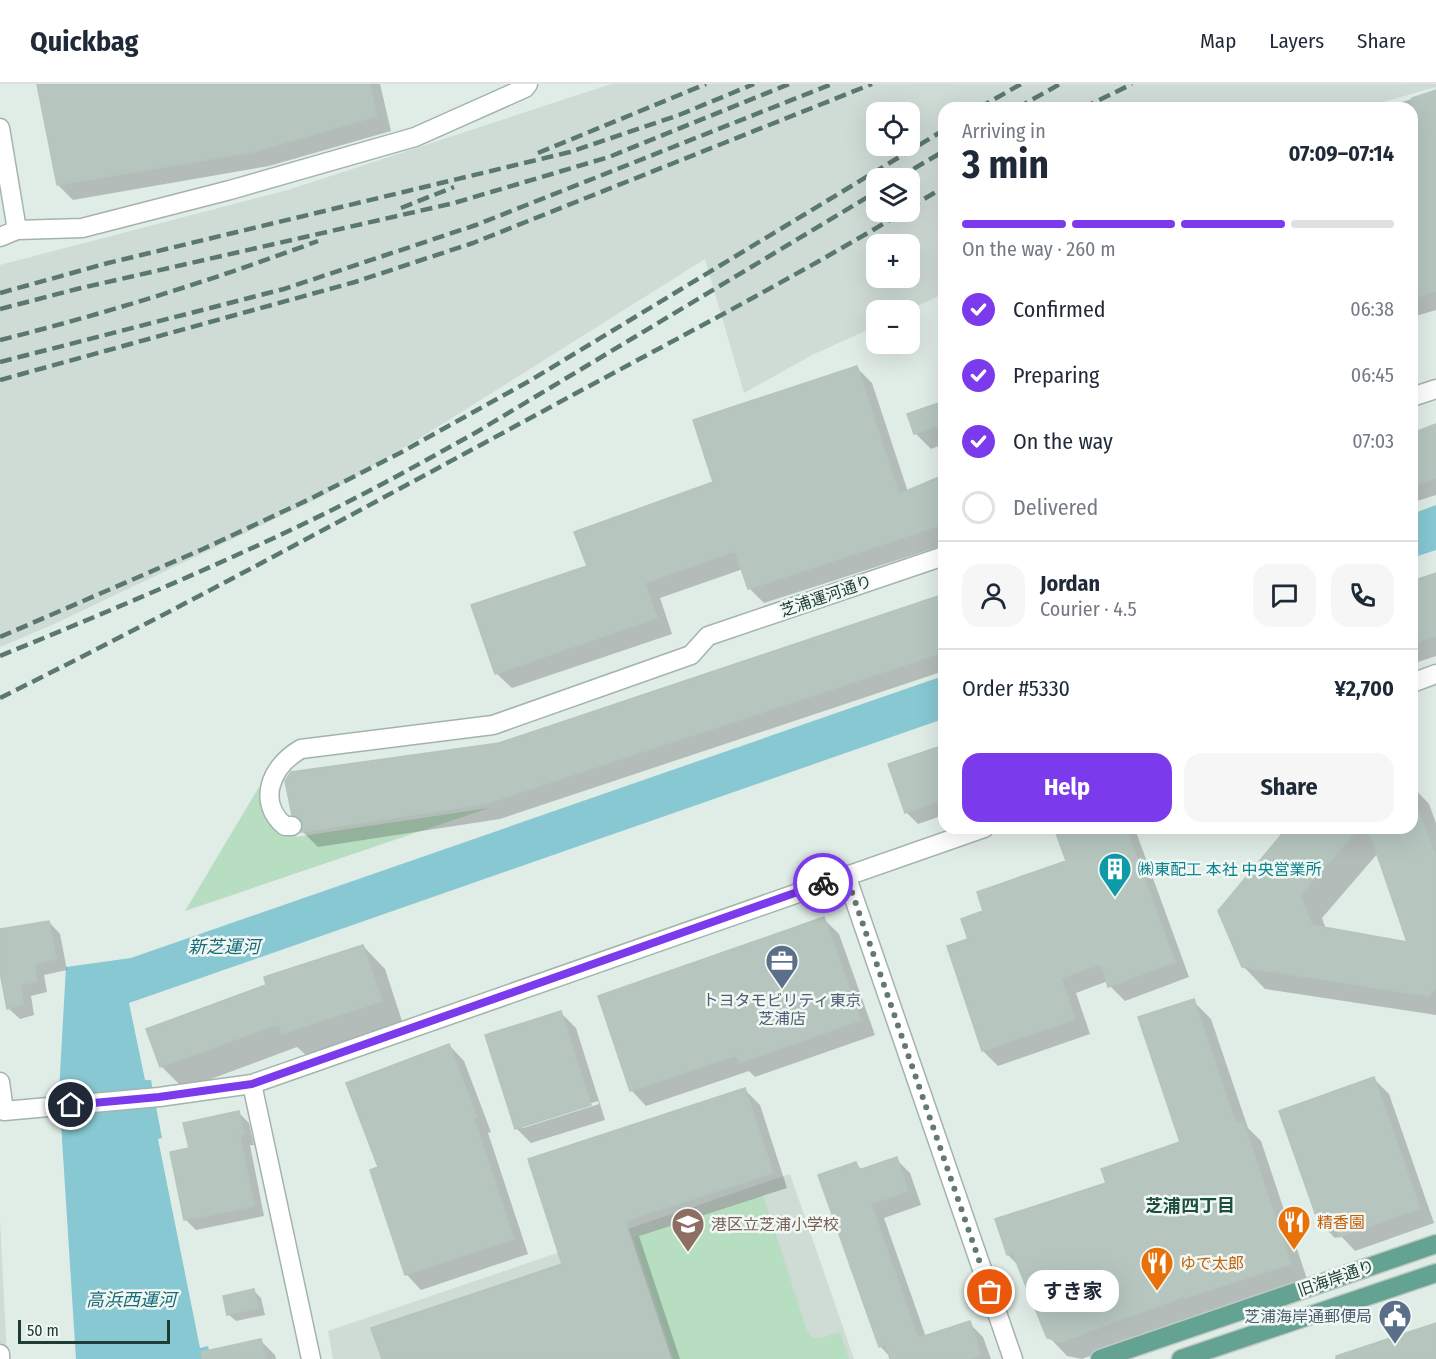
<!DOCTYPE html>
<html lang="en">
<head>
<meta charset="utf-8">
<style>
	:root { --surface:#fff; --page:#f6f6f7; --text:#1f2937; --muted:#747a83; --line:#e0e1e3; --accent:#7c3aed }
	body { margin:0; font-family:"Fira Sans Condensed","Noto Sans JP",sans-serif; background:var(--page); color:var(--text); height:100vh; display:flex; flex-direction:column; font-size:22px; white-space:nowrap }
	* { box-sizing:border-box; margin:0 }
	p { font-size:20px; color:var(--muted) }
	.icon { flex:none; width:33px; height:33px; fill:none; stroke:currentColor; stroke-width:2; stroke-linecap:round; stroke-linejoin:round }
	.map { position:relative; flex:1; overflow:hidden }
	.sheet { position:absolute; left:938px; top:18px; width:480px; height:732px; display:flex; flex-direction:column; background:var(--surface); border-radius:18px; box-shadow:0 6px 24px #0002 }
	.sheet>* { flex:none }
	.tools { position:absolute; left:866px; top:18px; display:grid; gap:12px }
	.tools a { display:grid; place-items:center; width:54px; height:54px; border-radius:12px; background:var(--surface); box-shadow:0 6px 24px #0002; font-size:30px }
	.scale { position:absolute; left:18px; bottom:15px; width:152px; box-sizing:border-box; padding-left:6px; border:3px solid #203d35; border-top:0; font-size:16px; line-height:21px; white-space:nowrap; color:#203d35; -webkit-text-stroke:4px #f1f8f4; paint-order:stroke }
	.pin { position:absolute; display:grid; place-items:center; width:51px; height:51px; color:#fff; margin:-26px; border:3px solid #fff; border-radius:50%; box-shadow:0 2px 6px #0007 }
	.courier { position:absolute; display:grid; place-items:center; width:60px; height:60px; margin:-30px; border:4px solid #7c3aed; border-radius:50%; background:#fff; color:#222; box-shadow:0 2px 8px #0007 }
	.bubble { position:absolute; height:42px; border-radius:18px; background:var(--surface); box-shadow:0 6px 24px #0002; font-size:20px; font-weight:700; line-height:42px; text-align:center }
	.summary em { font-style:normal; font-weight:700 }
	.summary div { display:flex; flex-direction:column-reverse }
	.summary { display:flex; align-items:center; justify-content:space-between; height:102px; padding:0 24px }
	h1 { font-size:39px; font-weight:700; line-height:45px }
	.bar { display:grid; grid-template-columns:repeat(4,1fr); gap:9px 6px; align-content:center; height:72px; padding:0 24px }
	.bar i { height:8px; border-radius:4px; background:var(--line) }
	.bar .current { background:var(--accent) }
	.bar p { grid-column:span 4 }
	.line { display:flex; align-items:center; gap:15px; padding:0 24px; border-top:2px solid var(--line) }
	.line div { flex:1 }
	.round { display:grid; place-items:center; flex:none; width:63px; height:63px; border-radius:18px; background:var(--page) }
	ol { padding:0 24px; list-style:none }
	li { display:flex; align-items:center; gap:18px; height:66px }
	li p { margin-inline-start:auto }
	li .icon { padding:6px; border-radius:50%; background:var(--accent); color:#fff; stroke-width:4 }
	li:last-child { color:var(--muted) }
	li i { width:33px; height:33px; border:3px solid var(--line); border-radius:50% }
	.primary-button { display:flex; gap:12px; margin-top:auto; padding:12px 24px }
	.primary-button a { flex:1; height:69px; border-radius:18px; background:var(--accent); color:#fff; font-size:24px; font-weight:700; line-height:69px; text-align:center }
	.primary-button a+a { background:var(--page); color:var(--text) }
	header { display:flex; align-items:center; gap:36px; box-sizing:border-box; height:84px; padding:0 30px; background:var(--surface); border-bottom:2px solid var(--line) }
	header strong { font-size:28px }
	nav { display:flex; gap:33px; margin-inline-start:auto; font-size:21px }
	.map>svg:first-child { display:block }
	.built { fill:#cfdbd5; fill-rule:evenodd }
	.green { fill:#b8dec2 }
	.water { fill:#87c8d3 }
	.shadow { fill:#0003; fill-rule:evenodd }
	.building { fill:#b6c6bf; stroke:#b3c5bd; stroke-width:1.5 }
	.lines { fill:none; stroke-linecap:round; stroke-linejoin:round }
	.minor-casing { stroke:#a3b4ad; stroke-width:21 }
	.major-casing { stroke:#c1c9c6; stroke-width:21 }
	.minor { stroke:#fff; stroke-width:18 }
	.major { stroke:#64a291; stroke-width:18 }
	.rail { stroke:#5b7870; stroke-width:4.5; stroke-dasharray:12 6; stroke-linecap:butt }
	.done { stroke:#637a73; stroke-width:6; stroke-dasharray:0 10.8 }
	.route { stroke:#7c3aed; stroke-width:8 }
	.labels { text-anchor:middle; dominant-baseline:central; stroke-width:5; stroke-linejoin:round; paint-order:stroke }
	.street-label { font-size:16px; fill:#203d35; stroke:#f1f8f4 }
	.culture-label { font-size:16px; fill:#0d838f; stroke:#f1f8f4; text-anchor:start }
	.service-label { font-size:16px; fill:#4e5e75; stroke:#f1f8f4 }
	.food-label { font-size:16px; fill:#c56008; stroke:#f1f8f4; text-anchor:start }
	.education-label { font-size:16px; fill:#785e54; stroke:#f1f8f4; text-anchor:start }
	.water-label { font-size:18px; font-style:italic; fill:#196b7a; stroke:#f1f8f4 }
	.neighbourhood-label { font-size:18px; font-weight:bold; fill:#1c4f42; stroke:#f1f8f4 }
</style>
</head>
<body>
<header>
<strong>Quickbag</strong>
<nav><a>Map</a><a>Layers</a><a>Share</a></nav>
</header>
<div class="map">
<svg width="1436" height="1275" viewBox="0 0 1436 1275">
	<rect width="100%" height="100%" fill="#e0ece6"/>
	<path class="built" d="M611,0H1436V3L1362,24H944L943,210L909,226H876V242L812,271L744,309L705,175L420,354L321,413L52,541L0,563V181L291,105ZM876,28H909V62H876ZM876,94H909V128H876ZM909,160V194H876V160Z
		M790,1090L854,1275H333L328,1247Z
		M0,1135L7,1275H0Z"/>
	<path class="green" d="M259,703C261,715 262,737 274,743C280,746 288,746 294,747L295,753L489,724L185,827Z
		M763,1111L807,1246L813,1254H820L840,1248L849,1275H674L634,1153Z"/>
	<path class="water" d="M1436,421V466L1412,474V430Z
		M943,592V635L129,919L145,996H151L162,1054L158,1055L200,1264L208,1262L211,1275H76L59,1008L66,883L131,874Z"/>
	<path class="shadow" d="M38,0H380L391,47L269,82L73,116L58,101Z
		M1436,8V226L1416,232L1412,228V24H1381Z
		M857,284L872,299L908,408L944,393V461L764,519L749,504L743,485L660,514L672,550L512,604L496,589L589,483L715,399Z
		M944,318V360L931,365L915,349Z
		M1436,342V411L1417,417L1412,412V369L1415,368L1412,350Z
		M1436,490V572L1412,580V498Z
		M944,512V587L500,735L318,763L303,748L304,741L293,730Z
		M944,664V731L918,740L906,728Z
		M1412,702L1429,720L1436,739V931L1265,905L1243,882L1288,744H1412ZM1378,769L1409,860L1326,845L1322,834Z
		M1078,744L1135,745L1189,893L1125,917L1110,902L1108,897L1076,909L1090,950L998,982L983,967L969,856L985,828L1068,778Z
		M824,835L839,850L875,951L755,993L749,987L646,1022L631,1006Z
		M49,838L60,850L67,886L44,891L47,908L31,912L34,931L20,935L8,924L0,880V847Z
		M363,862L385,885L403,940L306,971L297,963L184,1005L161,982L268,902Z
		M1193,917L1211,935L1248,1044L1261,1057L1308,1198L1205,1231L1203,1230L1082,1275L1067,1272L1049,1253L1019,1182L1008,1171L1107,1100L1182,1059Z
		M561,929L576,944L605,1036L531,1059L516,1044ZM598,1017L599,1020L523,1044V1040Z
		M449,961L464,977L491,1048L488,1049L528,1170L421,1206L406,1190L380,1084Z
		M1374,995L1389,1010L1434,1139L1355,1167L1341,1152L1335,1154L1320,1139Z
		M745,1006L760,1021L787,1104L639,1152L680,1275H383L564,1180Z
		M239,1029L249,1039L254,1061H250L264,1132L196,1146L185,1135L190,1065Z
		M896,1075L910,1089L921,1121L884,1134L926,1253L969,1239L983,1253L991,1275H892L880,1262L856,1080L862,1086Z
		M254,1207L261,1214L265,1231L236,1237L228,1230Z
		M260,1256L275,1271L276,1275H214Z"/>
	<path class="building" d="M37,0H370L377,32L253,68L57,101Z
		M1436,6V207L1412,215V14Z
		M857,282L899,410L944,391V440L748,505L735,467L645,499L657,534L495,590L471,521L587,482L574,448L713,398L693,336Z
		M944,317V340L914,350L907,330Z
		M1436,340V394L1412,403V349Z
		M1436,489V552L1412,560V497Z
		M944,510V568L485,720L301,748L303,743L302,737L298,733L292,731L285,697L291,688L499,659Z
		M944,661V715L905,729L888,680Z
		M1412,712H1413L1436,773V904L1428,912L1242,883L1218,827L1287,744H1359L1300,811L1312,841L1407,858L1368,744H1412Z
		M1073,744H1126L1175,878L1108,903L1101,880L1061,894L1075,935L982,967L947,862L968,855L961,835L983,827L977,808L1066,777L1056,749Z
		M824,833L861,936L739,979L737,971L630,1007L598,912Z
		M49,837L56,875L34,880L37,897L21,901L23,920L7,925L0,888V845Z
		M363,861L382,917L282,950L279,940L160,983L146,945L266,901L264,893Z
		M1194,915L1236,1040L1243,1037L1291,1180L1185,1214V1212L1061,1258L1047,1254L1013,1170L1007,1171L995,1135L1106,1099L1101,1085L1180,1058L1138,933Z
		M561,927L591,1021L515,1045L485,951Z
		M449,960L477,1033L474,1034L514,1155L405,1191L370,1086L378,1083L346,999Z
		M1374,993L1420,1124L1339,1153L1333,1135L1319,1140L1279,1027Z
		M745,1004L773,1089L625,1137L671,1275H382L371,1244L562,1180L528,1075Z
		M239,1027L244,1050L240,1051L254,1122L184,1136L170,1068L189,1064L183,1039Z
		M897,1073L908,1107L871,1120L918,1254L970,1237L981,1271L969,1275H890L886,1260L879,1263L818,1091L856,1078L859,1086Z
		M254,1205L258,1224L227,1231L223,1212Z
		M1436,1239V1275H1336V1272Z
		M261,1255L266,1275H202L201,1268Z"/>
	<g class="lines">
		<g class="minor-casing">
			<path id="minor" d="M0,44L17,146
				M0,153L17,146L82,144L230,106L415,53L525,4L528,0
				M1412,313L1436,305
				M1412,599L1436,590
				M292,742H285C256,718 271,682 301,665L493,641L691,571L708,552L944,472
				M846,791L1013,1275
				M0,998L4,1027L159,1013L252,1000L984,744
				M252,1000L311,1275
				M0,1270V1275"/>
		</g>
		<g class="major-casing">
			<path id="major" d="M1100,1275L1436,1160
				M1181,1275L1436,1189"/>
		</g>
		<use href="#minor" class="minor"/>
		<use href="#major" class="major"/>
		<path class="rail" d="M979,24L1021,0
			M1017,24L1060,0
			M1083,24L1132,0
			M538,69L706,0
			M898,94L944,67
			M401,124L454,103
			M909,124L944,103
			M0,209L108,179L570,68L679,31L754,0
			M0,225L77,205L454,119L609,73L789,0
			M0,256C108,229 213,196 318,157
			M0,278L284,205L476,141L832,0
			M0,296L355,198L473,159L872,0
			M0,553L203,465L312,414L400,369L531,296L944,46
			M0,572C112,526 225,479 334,425C382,401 428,375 475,349L876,108
			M0,614C185,522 366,423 547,325C666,260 787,198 903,128"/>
	</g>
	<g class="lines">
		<path class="done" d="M823,799L846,791L990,1208"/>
		<path class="route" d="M71,1021L159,1013L252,1000L823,799"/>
	</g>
	<defs>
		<g id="building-pin" transform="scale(1.725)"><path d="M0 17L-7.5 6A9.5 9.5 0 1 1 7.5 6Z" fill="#0f9aa8" stroke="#f1f8f4"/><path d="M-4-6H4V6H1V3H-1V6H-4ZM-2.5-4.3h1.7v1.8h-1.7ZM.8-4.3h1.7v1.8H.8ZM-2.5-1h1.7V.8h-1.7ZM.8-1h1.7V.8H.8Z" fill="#fff"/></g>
		<g id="office-pin" transform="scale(1.725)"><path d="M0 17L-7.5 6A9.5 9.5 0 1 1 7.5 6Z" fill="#5c6f8a" stroke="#f1f8f4"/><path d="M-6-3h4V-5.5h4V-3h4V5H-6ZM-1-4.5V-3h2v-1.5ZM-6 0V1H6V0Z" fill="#fff"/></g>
		<g id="restaurant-pin" transform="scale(1.725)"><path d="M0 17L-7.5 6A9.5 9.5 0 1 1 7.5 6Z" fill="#e8710a" stroke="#f1f8f4"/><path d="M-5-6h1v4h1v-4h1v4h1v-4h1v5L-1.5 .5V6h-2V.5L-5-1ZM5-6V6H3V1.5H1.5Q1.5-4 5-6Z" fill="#fff"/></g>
		<g id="school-pin" transform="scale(1.725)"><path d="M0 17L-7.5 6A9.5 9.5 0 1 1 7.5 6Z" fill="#8d6e63" stroke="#f1f8f4"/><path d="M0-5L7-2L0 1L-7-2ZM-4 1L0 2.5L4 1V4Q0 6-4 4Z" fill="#fff"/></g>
		<g id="civic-pin" transform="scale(1.725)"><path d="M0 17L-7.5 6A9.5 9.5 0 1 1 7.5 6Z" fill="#5c6f8a" stroke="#f1f8f4"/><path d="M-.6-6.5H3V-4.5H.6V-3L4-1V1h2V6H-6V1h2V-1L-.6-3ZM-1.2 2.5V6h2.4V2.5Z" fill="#fff"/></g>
	</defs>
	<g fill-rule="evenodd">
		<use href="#building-pin" x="1115" y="785"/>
		<use href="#office-pin" x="782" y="877"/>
		<use href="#restaurant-pin" x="1294" y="1138"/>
		<use href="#school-pin" x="688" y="1140"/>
		<use href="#restaurant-pin" x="1157" y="1179"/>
		<use href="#civic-pin" x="1395" y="1232"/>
	</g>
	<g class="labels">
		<g class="street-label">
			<text transform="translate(826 512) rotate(-19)">芝浦運河通り</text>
			<text transform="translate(1336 1194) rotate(-19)">旧海岸通り</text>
		</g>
		<g class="culture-label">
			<text x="1138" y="785">㈱東配工 本社 中央営業所</text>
		</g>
		<g class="service-label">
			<text x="782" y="916">トヨタモビリティ東京<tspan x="782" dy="18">芝浦店</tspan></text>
			<text x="1372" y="1232" text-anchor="end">芝浦海岸通郵便局</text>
		</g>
		<g class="food-label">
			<text x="1317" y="1138">精香園</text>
			<text x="1180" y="1179">ゆで太郎</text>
		</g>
		<g class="education-label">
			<text x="711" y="1140">港区立芝浦小学校</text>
		</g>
		<g class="water-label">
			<text x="224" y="863">新芝運河</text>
			<text x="131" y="1216">高浜西運河</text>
		</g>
		<g class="neighbourhood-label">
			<text x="1190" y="1122">芝浦四丁目</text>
		</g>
	</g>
</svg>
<div class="tools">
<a><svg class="icon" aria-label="locate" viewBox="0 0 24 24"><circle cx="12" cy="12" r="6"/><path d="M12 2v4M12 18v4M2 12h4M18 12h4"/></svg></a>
<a><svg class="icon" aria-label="layers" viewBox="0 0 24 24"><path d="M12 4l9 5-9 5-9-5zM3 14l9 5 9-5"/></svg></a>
<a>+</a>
<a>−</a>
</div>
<div class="scale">50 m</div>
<div class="pin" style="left:990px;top:1208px;background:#ea580c"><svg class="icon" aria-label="bag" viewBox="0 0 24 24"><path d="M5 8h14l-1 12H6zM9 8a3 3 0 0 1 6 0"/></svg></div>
<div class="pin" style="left:71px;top:1021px;background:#1f2937"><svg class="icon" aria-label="home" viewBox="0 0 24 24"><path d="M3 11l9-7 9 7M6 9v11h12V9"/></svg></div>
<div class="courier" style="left:823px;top:799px"><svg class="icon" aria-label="bike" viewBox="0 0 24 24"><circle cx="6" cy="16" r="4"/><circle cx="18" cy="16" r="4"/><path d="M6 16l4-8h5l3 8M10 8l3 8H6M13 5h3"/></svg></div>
<div class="bubble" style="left:1026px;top:1186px;width:93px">すき家</div>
<section class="sheet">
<div class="summary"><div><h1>3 min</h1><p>Arriving in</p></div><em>07:09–07:14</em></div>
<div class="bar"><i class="current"></i><i class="current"></i><i class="current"></i><i></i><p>On the way · 260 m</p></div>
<ol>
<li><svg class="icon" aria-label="check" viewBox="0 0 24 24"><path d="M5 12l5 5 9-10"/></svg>Confirmed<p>06:38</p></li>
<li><svg class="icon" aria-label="check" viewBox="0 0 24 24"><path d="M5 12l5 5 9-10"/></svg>Preparing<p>06:45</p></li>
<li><svg class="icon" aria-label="check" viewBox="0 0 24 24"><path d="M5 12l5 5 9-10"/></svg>On the way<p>07:03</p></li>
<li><i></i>Delivered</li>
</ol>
<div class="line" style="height:108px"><a class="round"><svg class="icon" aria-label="person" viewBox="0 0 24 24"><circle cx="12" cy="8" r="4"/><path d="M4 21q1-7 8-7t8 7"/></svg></a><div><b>Jordan</b><p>Courier · 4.5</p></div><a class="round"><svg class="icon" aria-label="chat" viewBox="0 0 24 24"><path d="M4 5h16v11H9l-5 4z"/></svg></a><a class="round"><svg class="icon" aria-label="phone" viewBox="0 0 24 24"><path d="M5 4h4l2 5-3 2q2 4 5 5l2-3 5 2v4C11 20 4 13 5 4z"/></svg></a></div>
<div class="line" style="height:78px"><div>Order #5330</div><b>¥2,700</b></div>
<div class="primary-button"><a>Help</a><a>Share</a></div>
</section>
</div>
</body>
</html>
